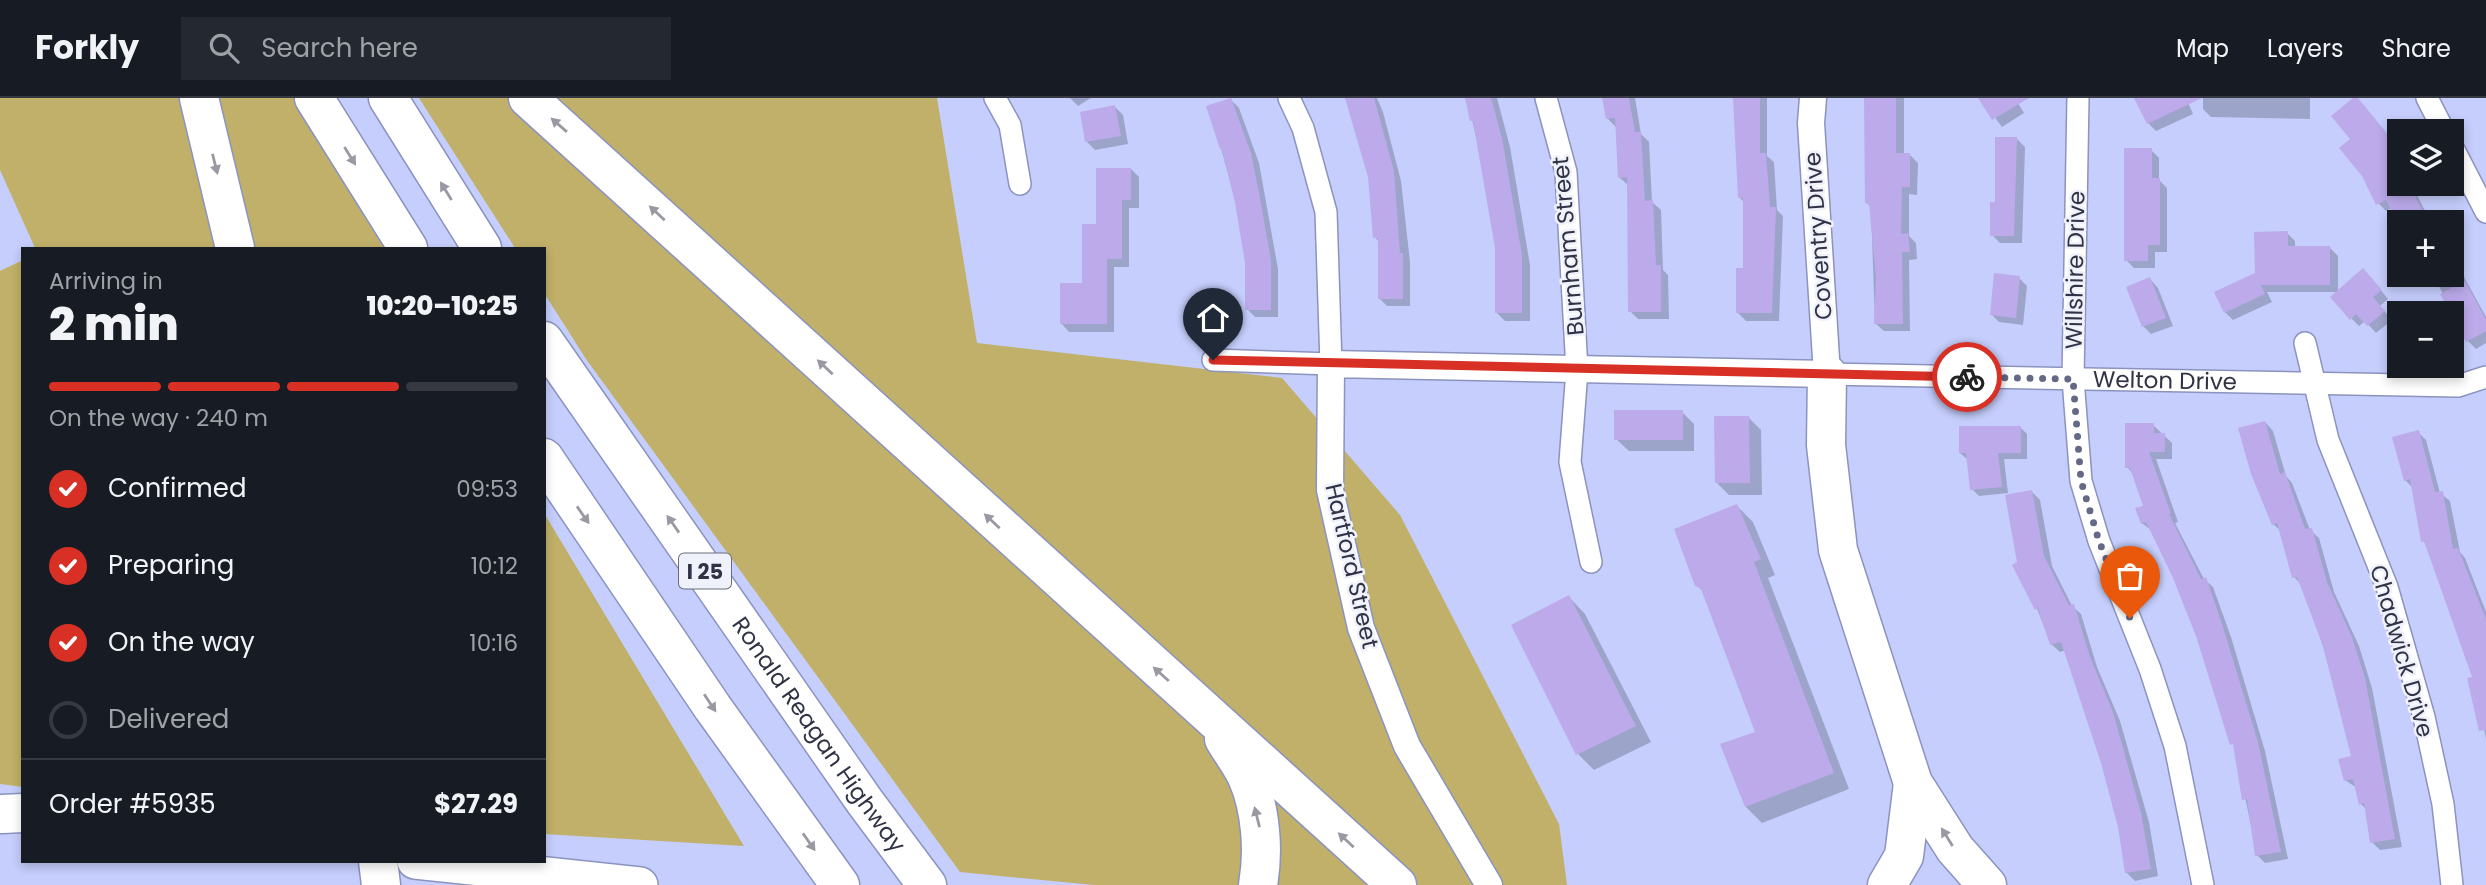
<!DOCTYPE html>
<html lang="en">
<head>
<meta charset="utf-8">
<style>
	:root { --surface:#171b24; --page:#242831; --text:#f1f3f6; --muted:#9ea1a6; --line:#363941; --accent:#d93025 }
	body { margin:0; font-family:Poppins,sans-serif; background:var(--page); color:var(--text); height:100vh; display:flex; flex-direction:column; font-size:26px; white-space:nowrap }
	* { box-sizing:border-box; margin:0 }
	p { font-size:23px; color:var(--muted) }
	.icon { flex:none; width:38px; height:38px; fill:none; stroke:currentColor; stroke-width:2; stroke-linecap:round; stroke-linejoin:round }
	.map { position:relative; flex:1; overflow:hidden }
	.details { position:absolute; left:21px; top:149px; width:525px; height:616px; display:flex; flex-direction:column; background:var(--surface); border-radius:0px; box-shadow:0 4px 10px #0003 }
	.details>* { flex:none }
	.controls { position:absolute; left:2387px; top:21px; display:grid; gap:14px }
	.controls a { display:grid; place-items:center; width:77px; height:77px; border-radius:0px; background:var(--surface); box-shadow:0 4px 10px #0003; font-size:35px }
	.pin { position:absolute; display:grid; place-items:center; width:60px; height:60px; color:#fff; margin:-72px -30px; border-radius:50% 50% 50% 0; rotate:-45deg; box-shadow:0 0 7px #0007 }
	.pin .icon { rotate:45deg }
	.courier { position:absolute; display:grid; place-items:center; width:70px; height:70px; margin:-35px; border:5px solid #d93025; border-radius:50%; background:#fff; color:#222; box-shadow:0 2px 9px #0007 }
	.overview em { font-style:normal; font-weight:800 }
	.overview div { display:flex; flex-direction:column-reverse }
	.overview { display:flex; align-items:center; justify-content:space-between; height:119px; padding:0 28px }
	h1 { font-size:46px; font-weight:800; line-height:52px }
	.bar { display:grid; grid-template-columns:repeat(4,1fr); gap:10px 7px; align-content:center; height:84px; padding:0 28px }
	.bar i { height:9px; border-radius:5px; background:var(--line) }
	.bar .selected { background:var(--accent) }
	.bar p { grid-column:span 4 }
	.line { display:flex; align-items:center; gap:18px; padding:0 28px; border-top:2px solid var(--line) }
	.line div { flex:1 }
	ol { padding:0 28px; list-style:none }
	li { display:flex; align-items:center; gap:21px; height:77px }
	li p { margin-inline-start:auto }
	li .icon { padding:7px; border-radius:50%; background:var(--accent); color:#fff; stroke-width:4 }
	li:last-child { color:var(--muted) }
	li i { width:38px; height:38px; border:4px solid var(--line); border-radius:50% }
	header { display:flex; align-items:center; gap:42px; box-sizing:border-box; height:98px; padding:0 35px; background:var(--surface); border-bottom:2px solid var(--line) }
	header strong { font-size:33px }
	nav { display:flex; gap:38px; margin-inline-start:auto; font-size:24px }
	.search { width:490px; height:63px; background:var(--page); display:flex; align-items:center; gap:18px; box-sizing:border-box; padding:0 24px; border-radius:0px; color:var(--muted); font-size:26px }
	.map>svg:first-child { display:block }
	.green { fill:#c0b069 }
	.shadow { fill:#0003 }
	.building { fill:#bcaaeb }
	.lines { fill:none; stroke-linecap:round; stroke-linejoin:round }
	.minor-casing { stroke:#8b93bf; stroke-width:24 }
	.tertiary-casing { stroke:#8b93bf; stroke-width:29 }
	.trunk-casing { stroke:#8b93bf; stroke-width:38 }
	.motorway-casing { stroke:#8b93bf; stroke-width:41 }
	.minor { stroke:#fff; stroke-width:21 }
	.tertiary { stroke:#fff; stroke-width:26 }
	.trunk { stroke:#fff; stroke-width:35 }
	.motorway { stroke:#fff; stroke-width:38 }
	.oneway { fill:#9899a2 }
	.done { stroke:#646985; stroke-width:7; stroke-dasharray:0 12.6 }
	.route { stroke:#d93025; stroke-width:9 }
	.labels { text-anchor:middle; dominant-baseline:central; stroke-width:5; stroke-linejoin:round; paint-order:stroke }
	.shield { fill:#eff1fb; stroke:#696c7c; stroke-width:2 }
	.shield-label { font-size:21px; font-weight:bold; fill:#303345 }
	.street-label { font-size:23px; fill:#303345; stroke:#eff1fb }
</style>
</head>
<body>
<header>
<strong>Forkly</strong>
<div class="search"><svg class="icon" aria-label="search" viewBox="0 0 24 24"><circle cx="10" cy="10" r="6"/><path d="M15 15l6 6"/></svg>Search here</div>
<nav><a>Map</a><a>Layers</a><a>Share</a></nav>
</header>
<div class="map">
<svg width="2486" height="787" viewBox="0 0 2486 787">
	<rect width="100%" height="100%" fill="#c5cefc"/>
	<path class="green" d="M0,0H296L386,150H35L0,72Z
		M419,0H937L977,245L1282,280L1400,417L1559,726L1567,787H1094L960,774L586,261L544,195V150H515Z
		M23,162V689L0,686V173Z
		M544,415L744,748L544,736Z"/>
	<path class="shadow" d="M1070,0H1091L1078,8Z
		M1347,0H1377L1383,14L1401,83L1410,164V208H1387L1379,200V144L1375,139L1370,78Z
		M1467,0H1497L1510,49L1530,167V223H1505L1497,215V150L1488,90Z
		M1604,0H1635L1641,36L1649,44L1652,104L1661,112L1663,172L1668,177L1669,221H1638L1630,213L1629,88L1619,79L1617,30L1608,21Z
		M1736,0H1767V58L1774,64L1777,112L1783,118L1779,223H1746L1738,215L1745,172V105L1739,99Z
		M1865,0H1904V57H1910L1918,65L1917,97L1909,96V138L1916,145L1917,161L1909,162L1910,233H1884L1875,225L1871,109L1867,105Z
		M1980,0H2015L2024,15L2002,29Z
		M2140,0H2186L2193,16L2156,33L2148,25Z
		M2203,0H2310V21L2211,19L2203,11Z
		M2356,0L2399,51V86H2411L2431,124H2402L2392,110L2386,113L2378,105L2352,41Z
		M1231,2L1239,10L1259,65L1278,171V219H1255L1247,211V165L1236,105L1221,50Z
		M1115,9L1123,17L1128,46L1095,52L1087,44Z
		M2017,41L2025,49L2022,145H2000L1992,137L1997,106Z
		M2151,52L2159,60V82L2167,90V154H2155V170H2134L2126,162Z
		M1131,71L1139,79V110H1129V169H1114V234H1069L1061,225L1084,187L1098,127Z
		M2287,135L2295,143V150H2330L2338,158V194H2267L2272,204L2233,222L2225,214Z
		M2452,157L2486,219V245L2476,251L2468,243L2433,177H2452Z
		M2019,180L2027,188L2023,227L1999,224L1991,216Z
		M2371,180L2388,201L2380,208L2392,222L2376,235L2365,223L2359,228L2351,220Z
		M2150,181L2158,190L2173,228L2151,236L2143,228Z
		M1682,314L1694,326V353H1629L1616,341Z
		M1749,320L1761,332L1762,397H1729L1717,385Z
		M2265,324L2273,333L2286,378L2292,385L2310,432L2319,440L2334,494L2359,548L2372,590L2402,749L2380,752L2372,744L2367,712L2361,706L2357,690L2345,682L2353,660L2323,548L2302,487L2294,479L2282,434L2273,426Z
		M2153,327L2172,345V361H2156L2178,424L2175,425L2204,481L2213,489L2231,539L2265,653L2288,761L2265,765L2257,757L2235,650L2198,538L2175,479L2152,433L2142,425L2145,409L2134,377L2127,369Z
		M2020,329L2027,336V361H2004L2008,395L1979,398L1972,391L1967,361L1960,355Z
		M2418,334L2426,342L2440,395L2450,403L2460,454L2465,460L2486,514V641L2474,580L2428,448L2423,443L2413,390L2405,382Z
		M2032,394L2040,402L2052,468L2072,508L2081,516L2097,569L2120,623L2149,724L2158,778L2135,783L2127,775L2120,729L2086,608L2066,552L2060,554L2051,546L2019,465Z
		M1737,408L1753,424L1775,477L1768,480L1849,691L1762,725L1746,709L1757,635L1704,495L1697,487Z
		M1569,499L1585,516L1651,644L1594,672L1578,656Z"/>
	<path class="building" d="M1231,0L1251,55L1260,100L1271,162V212H1245V165L1235,105L1222,51H1220L1206,8Z
		M1345,0H1374L1394,73L1400,155H1403V201H1378V140H1373L1368,79Z
		M1465,0H1491L1502,40L1522,157V215H1495V150L1473,23H1470Z
		M1602,0H1629L1635,34H1641L1645,103L1653,102L1656,167H1661V214H1628L1627,79L1618,80L1615,20L1606,21Z
		M1733,0H1760V55H1766L1770,109H1776L1772,215H1736V170H1743V100H1738Z
		M1864,0H1896V55H1910V89H1902L1901,136L1908,135L1910,154H1902L1903,226H1874L1876,179L1869,106L1865,105Z
		M1978,0H2029L1992,22Z
		M2134,0H2202L2147,26Z
		M2353,0H2358L2399,50V86H2409L2428,124H2397L2386,102L2376,107L2362,78L2339,50L2350,41L2331,18Z
		M1115,7L1121,38L1085,44L1080,14Z
		M1995,39H2017L2014,138H1990V104H1995Z
		M2124,50H2152V80H2160V147H2148V163H2124Z
		M1096,70H1131V102H1122V161H1107V226H1060V185H1082V126H1096Z
		M2288,133V148H2330V187H2261L2265,196L2224,215L2214,194L2255,175L2254,134Z
		M2363,170L2382,192L2373,199L2385,213L2367,228L2356,216L2350,222L2330,199Z
		M1994,175L2020,178L2016,220L1990,217Z
		M2150,179L2166,220L2142,229L2126,189Z
		M2465,183L2486,222V233L2466,244L2440,196Z
		M1614,312H1683V342H1614Z
		M1714,318H1749L1750,385H1715Z
		M2265,323L2280,376L2285,374L2305,431L2312,430L2327,484L2352,539L2365,580L2395,741L2370,745L2364,705L2359,707L2353,681L2344,683L2338,661L2351,658L2323,548L2297,479L2292,480L2277,425L2272,427L2251,376L2238,330Z
		M2125,325H2154V335H2165V354H2149L2171,416H2169L2201,481L2206,479L2223,529L2258,644L2281,754L2255,758L2247,701L2242,702L2233,646L2230,647L2196,538L2173,480L2146,424L2141,426L2135,410L2143,408L2130,370H2125Z
		M1959,328H2021V355H1998L2002,389L1970,392L1966,355H1959Z
		M2419,332L2435,394L2443,393L2453,451L2458,450L2486,521V632L2479,633L2467,580L2472,579L2424,443L2421,444L2410,381L2404,383L2392,339Z
		M2032,392L2044,458L2069,507L2074,506L2090,559L2113,614L2141,715L2151,771L2125,775L2118,729L2101,665L2061,544L2050,547L2038,510L2035,512L2012,467L2017,464L2005,397Z
		M1737,406L1761,461L1754,464L1834,675L1745,709L1720,646L1755,634L1701,491L1695,488L1674,431Z
		M1569,497L1636,628L1576,657L1511,527Z"/>
	<g class="lines">
		<g class="minor-casing">
			<g id="minor">
				<path d="M995,0L1010,27L1020,86"/>
				<path d="M1546,0L1566,74L1577,272L1570,364L1591,464"/>
				<path d="M2078,0L2073,281L2081,383L2099,443L2150,571L2175,648L2203,787"/>
				<path d="M2427,0L2444,33"/>
				<path d="M2452,48L2486,114"/>
				<path d="M2305,245L2328,342L2387,489L2424,619L2443,706L2452,787"/>
				<path d="M1213,262L1331,266L1326,114L1303,30L1289,0"/>
				<path id="s1" d="M1827,276L2458,288L2486,279"/>
			</g>
		</g>
		<g class="tertiary-casing">
			<path id="tertiary" d="M1489,787L1407,648L1361,530L1330,392L1331,266L1827,276L1811,25L1813,0"/>
		</g>
		<g class="trunk-casing">
			<path id="trunk" d="M415,763L640,787"/>
		</g>
		<g class="motorway-casing">
			<g id="motorway">
				<path d="M199,0L235,150"/>
				<path d="M314,0L408,150"/>
				<path d="M388,0L482,150"/>
				<path d="M528,0L1397,787"/>
				<path id="s2" d="M544,243L865,704L927,787"/>
				<path d="M1827,276L1826,347L1838,452L1913,685L1955,751L1987,787"/>
				<path d="M544,360L713,610L840,787"/>
				<path d="M1224,641C1231,653 1241,666 1247,679C1261,711 1264,753 1258,787"/>
				<path d="M2,716L23,715"/>
				<path d="M378,763L381,787"/>
				<path d="M1887,787L1904,758L1913,685"/>
			</g>
		</g>
		<use href="#minor" class="minor"/>
		<use href="#tertiary" class="tertiary"/>
		<use href="#trunk" class="trunk"/>
		<use href="#motorway" class="motorway"/>
	</g>
	<defs><path id="oneway-solid" d="M-6-.8H1V-3.2L6.5 0L1 3.2V.8H-6Z" transform="scale(1.75)"/></defs>
	<g class="oneway">
		<use href="#oneway-solid" transform="translate(559 27) rotate(-139)"/>
		<use href="#oneway-solid" transform="translate(350 58) rotate(58)"/>
		<use href="#oneway-solid" transform="translate(215 66) rotate(76)"/>
		<use href="#oneway-solid" transform="translate(446 93) rotate(-122)"/>
		<use href="#oneway-solid" transform="translate(657 115) rotate(-137)"/>
		<use href="#oneway-solid" transform="translate(825 269) rotate(-137)"/>
		<use href="#oneway-solid" transform="translate(583 417) rotate(55)"/>
		<use href="#oneway-solid" transform="translate(992 423) rotate(-137)"/>
		<use href="#oneway-solid" transform="translate(673 426) rotate(-125)"/>
		<use href="#oneway-solid" transform="translate(1161 576) rotate(-138)"/>
		<use href="#oneway-solid" transform="translate(710 605) rotate(56)"/>
		<use href="#oneway-solid" transform="translate(1257 719) rotate(-104)"/>
		<use href="#oneway-solid" transform="translate(1947 739) rotate(-122)"/>
		<use href="#oneway-solid" transform="translate(1346 742) rotate(-137)"/>
		<use href="#oneway-solid" transform="translate(809 744) rotate(55)"/>
	</g>
	<g class="lines">
		<path class="done" d="M1967,279L2073,281L2081,383L2099,443L2130,520"/>
		<path class="route" d="M1213,262L1967,279"/>
	</g>
	<g class="labels">
		<rect class="shield" x="679" y="455.5" width="52" height="35" rx="5"/>
		<g class="shield-label">
			<text x="705" y="473">I 25</text>
		</g>
		<g class="street-label">
			<text transform="translate(1818 138) rotate(-94)">Coventry Drive</text>
			<text transform="translate(1568 148) rotate(-95)">Burnham Street</text>
			<text transform="translate(2075 172) rotate(-89)">Willshire Drive</text>
			<text stroke="none"><textPath href="#s1" startOffset="338">Welton Drive</textPath></text>
			<text transform="translate(1352 468) rotate(77)">Hartford Street</text>
			<text transform="translate(2402 553) rotate(74)">Chadwick Drive</text>
			<text stroke="none"><textPath href="#s2" startOffset="480">Ronald Reagan Highway</textPath></text>
		</g>
	</g>
</svg>
<div class="controls">
<a><svg class="icon" aria-label="layers" viewBox="0 0 24 24"><path d="M12 4l9 5-9 5-9-5zM3 14l9 5 9-5"/></svg></a>
<a>+</a>
<a>−</a>
</div>
<div class="pin" style="left:2130px;top:520px;background:#ea580c"><svg class="icon" aria-label="bag" viewBox="0 0 24 24"><path d="M5 8h14l-1 12H6zM9 8a3 3 0 0 1 6 0"/></svg></div>
<div class="pin" style="left:1213px;top:262px;background:#1f2937"><svg class="icon" aria-label="home" viewBox="0 0 24 24"><path d="M3 11l9-7 9 7M6 9v11h12V9"/></svg></div>
<div class="courier" style="left:1967px;top:279px"><svg class="icon" aria-label="bike" viewBox="0 0 24 24"><circle cx="6" cy="16" r="4"/><circle cx="18" cy="16" r="4"/><path d="M6 16l4-8h5l3 8M10 8l3 8H6M13 5h3"/></svg></div>
<section class="details">
<div class="overview"><div><h1>2 min</h1><p>Arriving in</p></div><em>10:20–10:25</em></div>
<div class="bar"><i class="selected"></i><i class="selected"></i><i class="selected"></i><i></i><p>On the way · 240 m</p></div>
<ol>
<li><svg class="icon" aria-label="check" viewBox="0 0 24 24"><path d="M5 12l5 5 9-10"/></svg>Confirmed<p>09:53</p></li>
<li><svg class="icon" aria-label="check" viewBox="0 0 24 24"><path d="M5 12l5 5 9-10"/></svg>Preparing<p>10:12</p></li>
<li><svg class="icon" aria-label="check" viewBox="0 0 24 24"><path d="M5 12l5 5 9-10"/></svg>On the way<p>10:16</p></li>
<li><i></i>Delivered</li>
</ol>
<div class="line" style="height:91px"><div>Order #5935</div><b>$27.29</b></div>
</section>
</div>
</body>
</html>
